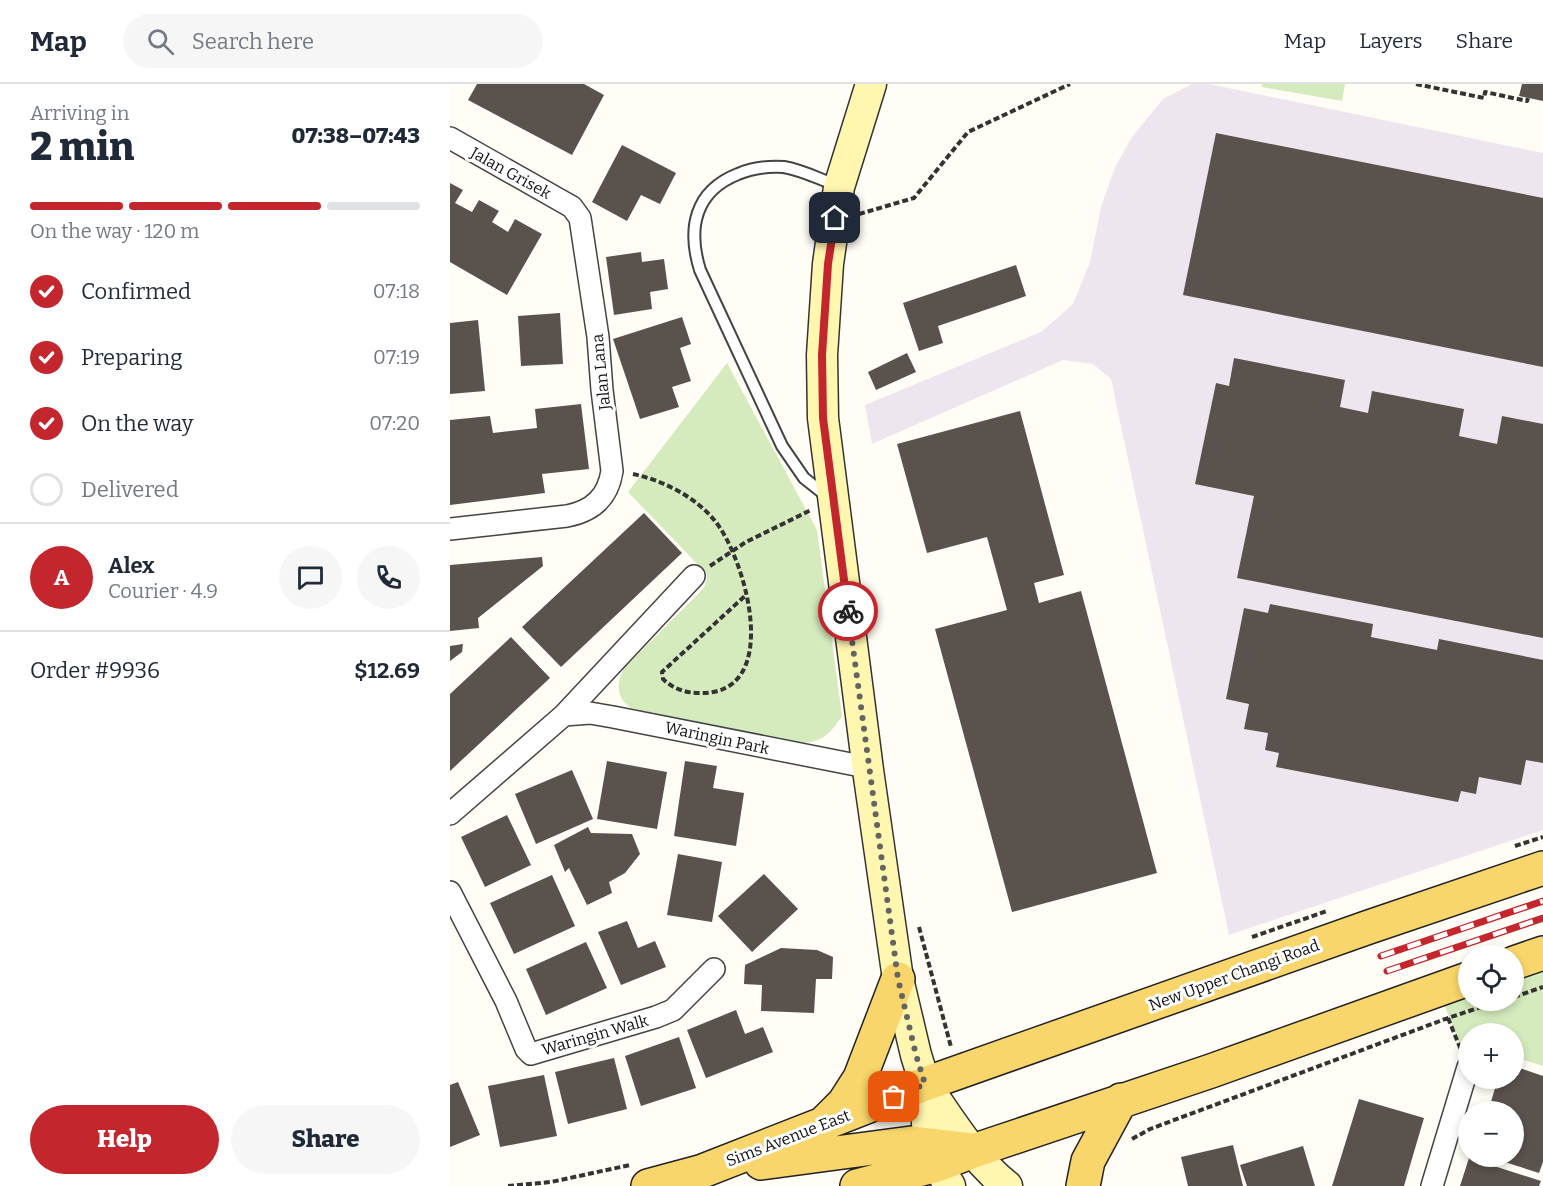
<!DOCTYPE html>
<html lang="en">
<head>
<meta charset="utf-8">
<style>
	:root { --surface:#fff; --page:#f6f6f7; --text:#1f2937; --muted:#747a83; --line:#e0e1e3; --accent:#c4262e }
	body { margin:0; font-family:Bitter,serif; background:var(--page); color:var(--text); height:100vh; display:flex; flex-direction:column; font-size:22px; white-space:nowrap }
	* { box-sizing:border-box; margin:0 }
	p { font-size:20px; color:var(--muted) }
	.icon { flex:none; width:33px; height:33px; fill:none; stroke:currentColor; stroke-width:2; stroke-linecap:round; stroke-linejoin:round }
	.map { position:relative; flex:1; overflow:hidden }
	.details { display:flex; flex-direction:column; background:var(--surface); width:450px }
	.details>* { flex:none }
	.tools { position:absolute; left:1008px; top:861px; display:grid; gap:12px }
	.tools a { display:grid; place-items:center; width:66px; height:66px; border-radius:50%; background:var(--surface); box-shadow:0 3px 9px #0003; font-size:30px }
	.pin { position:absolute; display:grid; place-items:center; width:51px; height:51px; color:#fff; margin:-26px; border-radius:12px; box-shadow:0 3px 9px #0006 }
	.courier { position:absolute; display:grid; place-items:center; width:60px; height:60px; margin:-30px; border:4px solid #c4262e; border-radius:50%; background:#fff; color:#222; box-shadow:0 2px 8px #0007 }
	.head em { font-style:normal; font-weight:800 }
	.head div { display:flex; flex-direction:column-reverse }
	.head { display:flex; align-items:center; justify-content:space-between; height:102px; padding:0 30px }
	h1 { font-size:39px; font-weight:800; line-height:45px }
	.bar { display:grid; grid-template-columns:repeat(4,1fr); gap:9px 6px; align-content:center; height:72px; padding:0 30px }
	.bar i { height:8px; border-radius:4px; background:var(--line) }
	.bar .active { background:var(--accent) }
	.bar p { grid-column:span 4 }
	.line { display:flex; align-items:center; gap:15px; padding:0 30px; border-top:2px solid var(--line) }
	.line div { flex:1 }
	.round { display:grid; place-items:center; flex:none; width:63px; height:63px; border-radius:32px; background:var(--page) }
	ol { padding:0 30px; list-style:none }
	li { display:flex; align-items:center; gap:18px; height:66px }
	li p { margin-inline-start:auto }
	li .icon { padding:6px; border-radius:50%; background:var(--accent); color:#fff; stroke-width:4 }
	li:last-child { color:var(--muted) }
	li i { width:33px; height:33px; border:3px solid var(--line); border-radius:50% }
	.button { display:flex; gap:12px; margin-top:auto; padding:12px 30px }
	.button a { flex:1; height:69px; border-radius:36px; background:var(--accent); color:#fff; font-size:24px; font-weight:800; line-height:69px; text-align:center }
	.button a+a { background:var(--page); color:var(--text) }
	header { display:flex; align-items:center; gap:36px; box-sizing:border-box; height:84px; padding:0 30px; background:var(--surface); border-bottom:2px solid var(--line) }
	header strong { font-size:28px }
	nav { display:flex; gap:33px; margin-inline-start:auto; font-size:21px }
	.search { width:420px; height:54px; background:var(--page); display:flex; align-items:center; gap:15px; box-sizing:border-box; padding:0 21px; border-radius:33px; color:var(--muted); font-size:22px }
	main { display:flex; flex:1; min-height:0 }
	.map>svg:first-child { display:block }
	.industrial { fill:#eee6ef }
	.green { fill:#d5ebbd }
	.building { fill:#5a524d }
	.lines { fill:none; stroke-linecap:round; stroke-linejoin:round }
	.lane-casing { stroke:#444; stroke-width:14 }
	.street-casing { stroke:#444; stroke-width:24 }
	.secondary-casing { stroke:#333; stroke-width:33 }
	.primary-casing { stroke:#222; stroke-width:36 }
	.path { stroke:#333; stroke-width:4; stroke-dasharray:6 3; stroke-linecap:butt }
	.lane { stroke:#fff; stroke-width:10 }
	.street { stroke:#fff; stroke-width:21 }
	.secondary { stroke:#fff6b0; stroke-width:30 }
	.primary { stroke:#f9d66b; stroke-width:33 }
	.rail-casing { stroke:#c4262e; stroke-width:7 }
	.rail { stroke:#fff; stroke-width:4.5; stroke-dasharray:14; stroke-linecap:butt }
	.done { stroke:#646461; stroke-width:6; stroke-dasharray:0 10.8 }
	.route { stroke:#c4262e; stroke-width:8 }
	.labels { text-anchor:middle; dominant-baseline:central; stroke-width:6; stroke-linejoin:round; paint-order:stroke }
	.street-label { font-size:16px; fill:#111; stroke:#fff }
</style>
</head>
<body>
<header>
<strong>Map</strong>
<div class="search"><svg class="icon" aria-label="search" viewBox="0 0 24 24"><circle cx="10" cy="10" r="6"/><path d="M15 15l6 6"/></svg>Search here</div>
<nav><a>Map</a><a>Layers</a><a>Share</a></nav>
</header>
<main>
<section class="details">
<div class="head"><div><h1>2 min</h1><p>Arriving in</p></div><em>07:38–07:43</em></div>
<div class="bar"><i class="active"></i><i class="active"></i><i class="active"></i><i></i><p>On the way · 120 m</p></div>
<ol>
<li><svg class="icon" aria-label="check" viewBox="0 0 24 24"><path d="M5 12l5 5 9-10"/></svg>Confirmed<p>07:18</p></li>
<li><svg class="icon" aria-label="check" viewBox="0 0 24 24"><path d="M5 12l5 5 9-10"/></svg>Preparing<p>07:19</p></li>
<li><svg class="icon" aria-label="check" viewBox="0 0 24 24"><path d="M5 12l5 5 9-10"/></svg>On the way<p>07:20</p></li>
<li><i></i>Delivered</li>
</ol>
<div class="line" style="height:108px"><b class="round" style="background:var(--accent);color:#fff">A</b><div><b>Alex</b><p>Courier · 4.9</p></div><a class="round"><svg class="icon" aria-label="chat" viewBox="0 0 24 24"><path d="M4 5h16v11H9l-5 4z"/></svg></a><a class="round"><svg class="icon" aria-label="phone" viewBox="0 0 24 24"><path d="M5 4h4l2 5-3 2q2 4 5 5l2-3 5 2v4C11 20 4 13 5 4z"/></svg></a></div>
<div class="line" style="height:78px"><div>Order #9936</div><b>$12.69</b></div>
<div class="button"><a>Help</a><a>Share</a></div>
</section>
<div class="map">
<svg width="1093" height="1102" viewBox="0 0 1093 1102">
	<rect width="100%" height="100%" fill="#fffdf5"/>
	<path class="industrial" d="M742,0H759L1093,69V746L779,851L661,295L643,280L613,276L422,360L415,321L591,248L623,220L640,178L651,123L665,83L682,53L713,15Z"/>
	<path class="green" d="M812,0H895L892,17L812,3Z
		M277,279L367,446L392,632C378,653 371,659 345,659L181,624C166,614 166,599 174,584L254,504L257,494L256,489L178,408Z
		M1093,879V982L1064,973V950H1018V981L992,915L1018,906V916H1064V890Z"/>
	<path class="building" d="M27,0H134L154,11L122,71L18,16Z
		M1072,0H1093V17L1069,12Z
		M766,49L1093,114V283L733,211Z
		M172,61L226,89L210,120L191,111L177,137L142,118Z
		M0,99L13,106L5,119L22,128L29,116L49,127L42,138L58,148L65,135L92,150L57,211L0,178Z
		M191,168L192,178L214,175L218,205L200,208L202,225L164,231L156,173Z
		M566,181L576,212L488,242L493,259L469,267L453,219Z
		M110,229L113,280L71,282L68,232Z
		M232,233L241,260L230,264L241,297L222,303L229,323L190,335L163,255Z
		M28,236L35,307L0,310V239Z
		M457,269L466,288L426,306L418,288Z
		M784,274L895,296L890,323L918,329L922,307L1014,325L1009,352L1047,360L1052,332L1093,340V554L787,494L804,412L745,400L766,299L779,302Z
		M131,320L139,385L92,390L95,409L0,421V336L40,332L43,349L87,344L85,325Z
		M570,327L614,491L584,499L589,519L631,507L707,789L562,828L485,545L557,526L537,453L477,469L447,360Z
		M194,429L232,469L111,583L72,543Z
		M92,473L93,482L28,534L29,544L0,547V481Z
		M820,520L923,540L921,553L987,566L989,555L1093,576V679L1076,676L1071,701L1029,693L1026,710L1011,707L1008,718L826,683L829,669L815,666L818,649L794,645L799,620L776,615L794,524L818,529Z
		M61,553L100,594L0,687V610Z
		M13,560L12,568L0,577V562Z
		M157,677L217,688L207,745L147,735Z
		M235,677L267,682L263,704L294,709L286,762L224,752Z
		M122,686L143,735L86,760L65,710Z
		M57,731L81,781L35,803L11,753Z
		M138,743L141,749L182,750L190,770L175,789L159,798L162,809L137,821L119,784L115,788L104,761Z
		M228,770L272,778L262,838L217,831Z
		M314,790L348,825L302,868L268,832Z
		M102,791L125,842L64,870L40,819Z
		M177,837L188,864L205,857L216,883L171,901L148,848Z
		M136,858L157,904L96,931L76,885Z
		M331,864L367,866L383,873L382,895H366L364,929L311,927L312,901L294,900L295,881Z
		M286,926L295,950L313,943L323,968L256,994L237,946Z
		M229,953L246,1004L191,1022L175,972Z
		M164,974L177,1025L118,1040L105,988Z
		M1064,982L1093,992V1078L1089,1089L1039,1073L1064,1072V1028H1038L1048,994H1064Z
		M94,991L107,1052L50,1063L38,1002Z
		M8,998L30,1051L0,1063V1001Z
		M909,1015L974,1034L954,1102H882Z
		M783,1061L793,1102H738L731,1073Z
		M853,1062L865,1102H797L790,1081Z
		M1019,1074L1091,1097L1089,1102H1010Z"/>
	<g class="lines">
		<g class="lane-casing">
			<path id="lane" d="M378,413L354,394L332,362L250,186C237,144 245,107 288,90C302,84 318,82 334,83C352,86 369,95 386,101"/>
		</g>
		<g class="street-casing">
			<path id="street" d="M0,54L122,123L130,134L148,253L152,306L162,387C158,413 143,427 117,432L0,445
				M114,631L140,629L163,633L411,682L418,686
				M0,730L114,631L244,492
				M0,808L56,917L76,965L81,970L206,933L223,926L264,885
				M982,1102L1018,983"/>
		</g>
		<g class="secondary-casing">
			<path id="secondary" d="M421,0L389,103L378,180L372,271L373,334L418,686L448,895L466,971L475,1000L478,1060L487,1081L500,1102
				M475,1000C500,1035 523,1075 557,1102"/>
		</g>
		<g class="primary-casing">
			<path id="primary" d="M1064,879L1093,869
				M375,1038L394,1019L410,994L448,895
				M311,1079L461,1059L522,1066
				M198,1102L250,1088L475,1000L919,843L1093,784
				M407,1102L487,1081L523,1067L761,987L1018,895
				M633,1102L638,1077L671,1016"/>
		</g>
		<path class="path" d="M966,0L1034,14L1035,8L1077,17L1078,14
			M409,130L464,114L518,48L620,0
			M183,390C212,396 246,413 265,437C296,475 334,611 250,609C236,609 223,605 213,595L212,588L296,511
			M260,482L296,458L361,426
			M1065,762L1093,753
			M469,843L501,963
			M802,853L877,827
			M1064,913L1093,903
			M998,934L1011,966
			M682,1055L700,1045L998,934L1052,916
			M58,1102L101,1098L180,1081"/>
		<use href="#lane" class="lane"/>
		<use href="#street" class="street"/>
		<use href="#secondary" class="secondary"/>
		<use href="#primary" class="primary"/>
		<g class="rail-casing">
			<path id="rail" d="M931,872L1093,817
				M937,887L1093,834"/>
		</g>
		<use href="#rail" class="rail"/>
	</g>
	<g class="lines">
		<path class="done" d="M398,527L448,895L466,971L475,1000L444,1013"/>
		<path class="route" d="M385,134L378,180L372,271L373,334L398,527"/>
	</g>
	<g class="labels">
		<g class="street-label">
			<text transform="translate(61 89) rotate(29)">Jalan Grisek</text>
			<text transform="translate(151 288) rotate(-96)">Jalan Lana</text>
			<text transform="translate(267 654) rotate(12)">Waringin Park</text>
			<text transform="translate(784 891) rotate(-20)">New Upper Changi Road</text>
			<text transform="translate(145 951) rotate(-16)">Waringin Walk</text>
			<text transform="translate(338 1054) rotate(-21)">Sims Avenue East</text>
		</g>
	</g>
</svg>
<div class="tools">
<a><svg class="icon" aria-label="locate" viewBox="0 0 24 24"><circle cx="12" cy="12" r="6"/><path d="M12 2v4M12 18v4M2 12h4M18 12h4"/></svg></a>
<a>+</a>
<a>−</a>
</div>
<div class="pin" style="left:444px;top:1013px;background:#ea580c"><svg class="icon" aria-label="bag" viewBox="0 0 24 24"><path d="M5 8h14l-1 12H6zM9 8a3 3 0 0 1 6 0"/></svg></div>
<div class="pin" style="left:385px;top:134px;background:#1f2937"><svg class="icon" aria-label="home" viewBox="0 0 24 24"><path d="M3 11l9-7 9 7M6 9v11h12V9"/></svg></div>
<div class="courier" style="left:398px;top:527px"><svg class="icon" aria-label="bike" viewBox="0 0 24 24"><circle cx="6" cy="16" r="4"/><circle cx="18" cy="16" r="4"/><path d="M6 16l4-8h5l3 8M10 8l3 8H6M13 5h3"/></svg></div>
</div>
</main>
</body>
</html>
